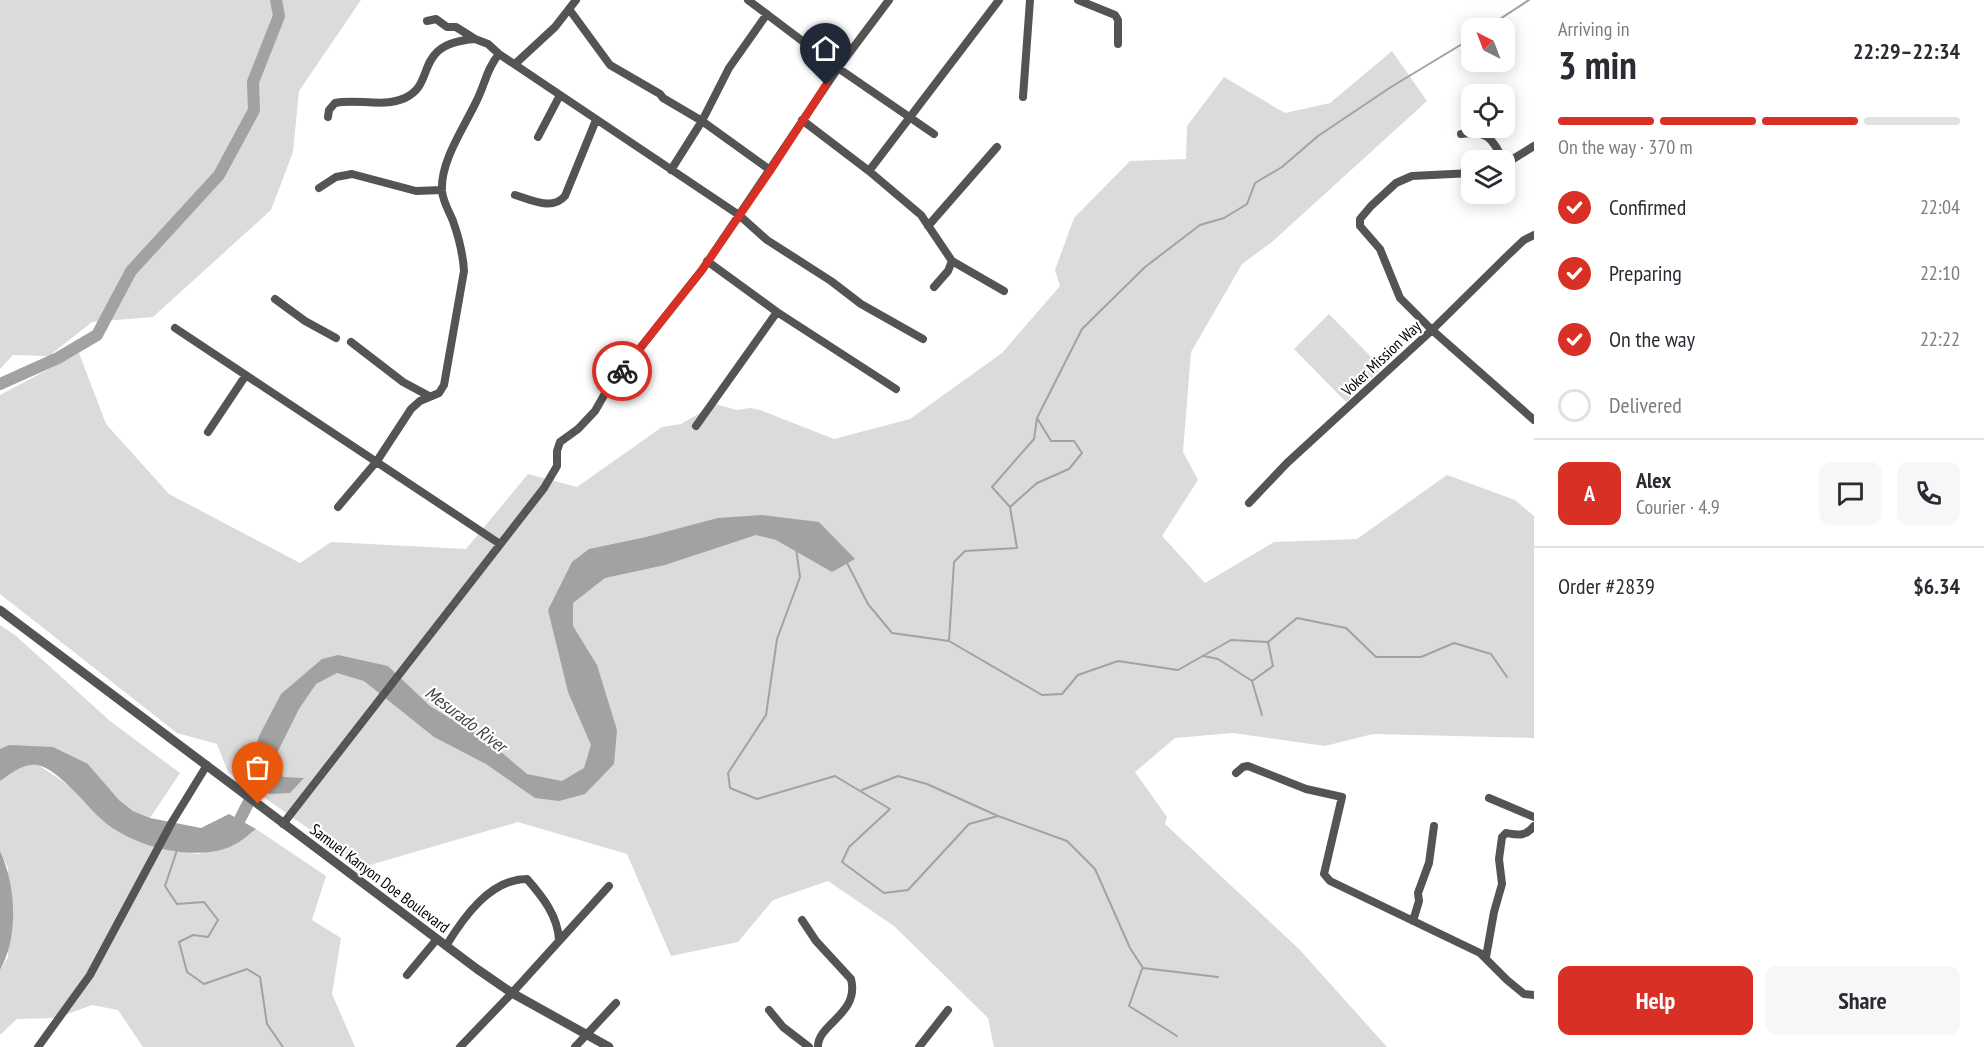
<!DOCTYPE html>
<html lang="en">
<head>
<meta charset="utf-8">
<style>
	:root { --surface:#fff; --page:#f7f7f7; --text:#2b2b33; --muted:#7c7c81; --line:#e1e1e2; --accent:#d93025 }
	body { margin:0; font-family:"PT Sans Narrow",sans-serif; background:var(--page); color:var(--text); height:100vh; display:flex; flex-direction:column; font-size:22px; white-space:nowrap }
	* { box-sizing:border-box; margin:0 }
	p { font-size:20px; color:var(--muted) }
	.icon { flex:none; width:33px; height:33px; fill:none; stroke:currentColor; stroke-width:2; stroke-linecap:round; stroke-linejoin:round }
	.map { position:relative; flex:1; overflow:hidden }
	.side { display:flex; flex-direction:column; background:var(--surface); width:450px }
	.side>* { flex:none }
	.needle { width:39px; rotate:318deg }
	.tools { position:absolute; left:1461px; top:18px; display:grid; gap:12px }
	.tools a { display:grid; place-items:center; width:54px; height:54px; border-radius:12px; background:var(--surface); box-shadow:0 3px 15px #0003; font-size:30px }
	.pin { position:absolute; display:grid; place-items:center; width:51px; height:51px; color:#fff; margin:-62px -26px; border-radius:50% 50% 50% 0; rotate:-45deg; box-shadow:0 0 6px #0007 }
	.pin .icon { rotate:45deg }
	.courier { position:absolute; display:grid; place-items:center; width:60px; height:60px; margin:-30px; border:4px solid #d93025; border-radius:50%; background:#fff; color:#222; box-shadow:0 2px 8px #0007 }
	.overview em { font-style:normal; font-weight:700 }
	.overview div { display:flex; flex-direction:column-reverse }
	.overview { display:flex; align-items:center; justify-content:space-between; height:102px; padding:0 24px }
	h1 { font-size:39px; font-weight:700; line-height:45px }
	.bar { display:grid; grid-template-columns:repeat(4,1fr); gap:9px 6px; align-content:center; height:72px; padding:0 24px }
	.bar i { height:8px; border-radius:4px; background:var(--line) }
	.bar .active { background:var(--accent) }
	.bar p { grid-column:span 4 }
	.line { display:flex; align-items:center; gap:15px; padding:0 24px; border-top:2px solid var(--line) }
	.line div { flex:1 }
	.round { display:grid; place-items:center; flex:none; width:63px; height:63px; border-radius:12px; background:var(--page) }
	ol { padding:0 24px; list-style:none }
	li { display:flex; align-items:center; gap:18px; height:66px }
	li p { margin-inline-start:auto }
	li .icon { padding:6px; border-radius:50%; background:var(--accent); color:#fff; stroke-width:4 }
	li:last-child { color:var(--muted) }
	li i { width:33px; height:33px; border:3px solid var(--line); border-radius:50% }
	.action { display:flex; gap:12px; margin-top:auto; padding:12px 24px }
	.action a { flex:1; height:69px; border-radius:12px; background:var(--accent); color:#fff; font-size:24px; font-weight:700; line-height:69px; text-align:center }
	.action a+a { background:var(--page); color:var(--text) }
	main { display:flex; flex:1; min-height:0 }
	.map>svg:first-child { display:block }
	.green { fill:#dbdbdb }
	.water { fill:#a2a2a2 }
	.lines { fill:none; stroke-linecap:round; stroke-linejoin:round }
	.stream { stroke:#a2a2a2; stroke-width:2 }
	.river { stroke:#a2a2a2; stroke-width:12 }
	.minor { stroke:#545454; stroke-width:8 }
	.tertiary { stroke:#545454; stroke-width:9 }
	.done { stroke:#595959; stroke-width:6; stroke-dasharray:0 10.8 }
	.route { stroke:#d93025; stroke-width:8 }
	.labels { text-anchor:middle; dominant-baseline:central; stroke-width:4.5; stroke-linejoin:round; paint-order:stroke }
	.street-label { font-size:16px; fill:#000; stroke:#fff }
	.water-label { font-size:18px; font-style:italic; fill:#434343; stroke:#fff }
</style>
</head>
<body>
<main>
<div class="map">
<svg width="1534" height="1047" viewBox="0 0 1534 1047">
	<rect width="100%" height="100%" fill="#fff"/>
	<path class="green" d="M0,0H361L299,91L293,152L271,210L153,317L92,322L49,356L13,355L0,369Z
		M1392,51L1427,101L1272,242L1242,264L1191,352L1183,452L1198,480L1162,536L1205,583L1274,542L1357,539L1447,475L1515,500L1534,516V738L1373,734L1325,746L1233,733L1175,738L1135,772L1167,817L1165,824L1299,949L1387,1047H994L988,1018L894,926L828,881L773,900L738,942L671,956L627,854L518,822L363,867L228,772L217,744L177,733L0,594V395L79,353L106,424L169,494L300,563L331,542L466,549L528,474L577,487L662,427L681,424L715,404L737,410L750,408L760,410L834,439L910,419L1002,353L1060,286L1055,270L1074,218L1130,161L1186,159L1187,126L1224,77L1285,113L1330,103Z
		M1329,314L1382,368L1346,402L1294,349Z
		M0,625L15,635L110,721L180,773L150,818L133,811L119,800L88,764L9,745L0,749Z
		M23,765H38L58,778L79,794L101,819L122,833L174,851L198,854L233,846L256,829L326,876L312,920L341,938L332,994L355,1047H143L118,1010L92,1005L57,1018L17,1019L0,1035V970L8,957V868L0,851V781Z"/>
	<path class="water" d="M762,515L819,522L855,559L832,572L776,540L756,535L665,565L605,578L573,603V626L597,665L617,730L614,764L585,794L559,801L535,798L486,764L434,737L364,681L337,673L316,684L299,709L277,753L283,777L304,778L290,793L270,794L250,780V765L259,736L281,694L322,659L338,655L388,666L430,706L488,741L527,774L562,781L584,768L591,745L568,692L548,610L572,562L589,549L646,537L718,518Z
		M9,745L53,747L88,764L119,800L133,811L150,818L201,828L229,814L256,829C249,834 242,841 234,845C196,864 129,846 100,818C85,804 57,768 37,765C22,763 11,774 0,781V749Z
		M0,851C16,885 19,937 0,970Z"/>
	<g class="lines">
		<path class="stream" d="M1486,28L1529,0
			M1010,507L1037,483L1069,469L1082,453L1074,441H1051L1037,418
			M796,548L800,577L777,639L766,715L728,773L730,788L757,799L835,776L890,809L849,847L842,862L884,893L908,890L969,824L998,816L1067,841L1095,869L1130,948L1143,968L1218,977
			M846,561L868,604L892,633L949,641L1042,695L1062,694L1078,675L1118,661L1178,670L1231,640L1268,642L1297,618L1346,628L1376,657H1421L1454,643L1491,654L1507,677
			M949,641L954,562L965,551L1017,548L1010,507L992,487L1034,439L1037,418L1082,329L1145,267L1200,225L1224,218L1247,204L1255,183L1282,167L1318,136L1391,87L1472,38
			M1204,656L1218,659L1252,681L1262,715
			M1252,681L1273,666L1268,642
			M862,790L898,776L927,784L998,816
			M177,850L165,886L177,904L204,902L218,920L208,937L193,935L179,942L187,972L204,984L247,969L260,977L267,1024L283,1047
			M1142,969L1129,1006L1177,1036"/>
		<path class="river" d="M0,384L58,358L97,335L131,271L219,175L254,110L253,82L279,16L276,0
			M228,829L237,825L261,778L262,771"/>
		<path class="minor" d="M748,0L838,68L934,134
			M1078,0L1115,15L1118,20V44
			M569,9L610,65L660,94L663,98L702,121L770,170
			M427,21L436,19L447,27H456L475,39L488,44L499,54L739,215L767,240L831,281L861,304L923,339
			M515,64L555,27L576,0
			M1023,97L1030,0
			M328,117L329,110L335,103C356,98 383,108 405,98C438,83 411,44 475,39
			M802,120L869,171L921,215L952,261L948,271L934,287
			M1461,134C1487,131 1492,137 1503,160
			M538,137L560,95
			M1504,168L1513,159L1534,146
			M671,170L702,121L729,68L767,14
			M869,171L999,0
			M1472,173L1412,176L1396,183L1371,206L1360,219V226L1380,249L1400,298L1432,330L1534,420
			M319,188L336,177L352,174L416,191L442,190
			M515,195C532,200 552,211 565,196L596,120
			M928,226L997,147
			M707,261L777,312L896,389
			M952,261L1004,291
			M275,299L305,321L336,338
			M175,328L500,544
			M351,342L403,382L429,396
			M696,426L777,312
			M208,432L246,375
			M1249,503L1287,463L1432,330L1506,257L1524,240L1534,235
			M338,507L377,461L411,409L420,401L439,393L444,385L464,271C463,254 459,238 453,221C449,211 443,202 442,191C440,161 465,126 477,100C485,84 487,68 499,54
			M1236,773L1243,767L1248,766L1306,789L1342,797L1324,874L1330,881L1480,953L1507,980L1524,994L1534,995
			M1489,798L1534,817
			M283,824L544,488L557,466V451L560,442L578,429L595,411L607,390L702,270L838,68L889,0
			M802,920L816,941L851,979C860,1014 817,1024 818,1047
			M1413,921L1419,901L1418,893L1429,863L1434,826
			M446,946C463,918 490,879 527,879C542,896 558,916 559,940
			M1486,957L1494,912L1502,884L1499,859L1502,837L1506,833C1518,835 1525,837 1534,826
			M407,975L437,939
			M769,1010L783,1027L809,1047
			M38,1047L90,975L172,822L207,765
			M460,1047L512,993L609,886
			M575,1047L616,1003
			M919,1047L948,1010"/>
		<path class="tertiary" d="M0,610L477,969L512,993L609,1047"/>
	</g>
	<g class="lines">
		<path class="done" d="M258,804L283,824L544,488L557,466V452L560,442L578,429L596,411L607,390L622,371"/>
		<path class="route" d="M622,371L702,270L770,171L826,85"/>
	</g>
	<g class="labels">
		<g class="street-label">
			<text transform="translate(1381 358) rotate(-43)">Voker Mission Way</text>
			<text transform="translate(380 878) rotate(37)">Samuel Kanyon Doe Boulevard</text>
		</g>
		<g class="water-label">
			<text transform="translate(466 719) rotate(37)">Mesurado River</text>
		</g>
	</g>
</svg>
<div class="tools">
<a><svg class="needle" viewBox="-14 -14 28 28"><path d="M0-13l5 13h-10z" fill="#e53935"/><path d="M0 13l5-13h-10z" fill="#7c7c81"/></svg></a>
<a><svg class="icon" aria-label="locate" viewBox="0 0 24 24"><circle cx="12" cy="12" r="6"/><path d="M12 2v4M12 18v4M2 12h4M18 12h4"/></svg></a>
<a><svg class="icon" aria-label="layers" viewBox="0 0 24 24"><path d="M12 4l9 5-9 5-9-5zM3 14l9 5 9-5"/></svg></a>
</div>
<div class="pin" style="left:258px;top:804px;background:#ea580c"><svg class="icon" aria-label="bag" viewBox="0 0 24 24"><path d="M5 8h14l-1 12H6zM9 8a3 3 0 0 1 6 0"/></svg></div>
<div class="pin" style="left:826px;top:85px;background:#1f2937"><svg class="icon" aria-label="home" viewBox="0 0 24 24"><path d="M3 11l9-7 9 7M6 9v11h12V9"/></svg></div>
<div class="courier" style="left:622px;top:371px"><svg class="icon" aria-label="bike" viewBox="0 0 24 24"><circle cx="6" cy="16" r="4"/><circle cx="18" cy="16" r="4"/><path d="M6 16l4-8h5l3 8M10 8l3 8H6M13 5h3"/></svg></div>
</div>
<section class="side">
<div class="overview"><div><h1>3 min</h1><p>Arriving in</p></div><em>22:29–22:34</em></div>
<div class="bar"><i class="active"></i><i class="active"></i><i class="active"></i><i></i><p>On the way · 370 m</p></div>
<ol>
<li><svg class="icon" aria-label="check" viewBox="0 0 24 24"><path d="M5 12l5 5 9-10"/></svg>Confirmed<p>22:04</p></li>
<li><svg class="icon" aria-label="check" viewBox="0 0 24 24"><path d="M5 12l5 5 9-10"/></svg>Preparing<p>22:10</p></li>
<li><svg class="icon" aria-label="check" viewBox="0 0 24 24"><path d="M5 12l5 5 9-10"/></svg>On the way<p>22:22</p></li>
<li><i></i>Delivered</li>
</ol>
<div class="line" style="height:108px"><b class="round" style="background:var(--accent);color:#fff">A</b><div><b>Alex</b><p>Courier · 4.9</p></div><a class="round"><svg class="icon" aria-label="chat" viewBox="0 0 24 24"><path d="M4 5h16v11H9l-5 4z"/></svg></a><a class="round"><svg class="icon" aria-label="phone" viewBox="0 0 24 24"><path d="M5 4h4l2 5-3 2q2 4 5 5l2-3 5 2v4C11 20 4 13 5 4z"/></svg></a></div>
<div class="line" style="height:78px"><div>Order #2839</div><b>$6.34</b></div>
<div class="action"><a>Help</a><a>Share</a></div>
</section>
</main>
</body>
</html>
